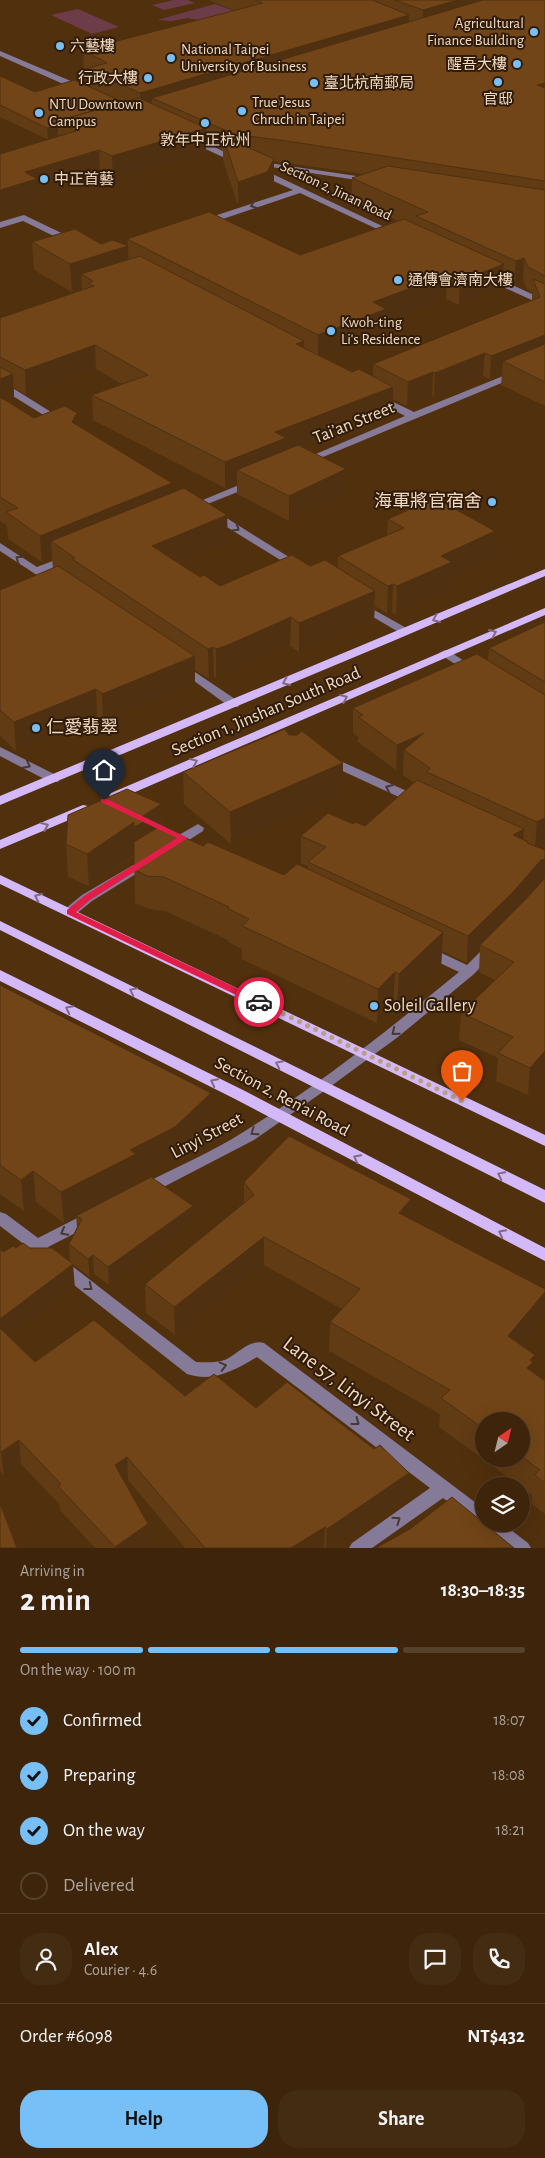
<!DOCTYPE html>
<html lang="en">
<head>
<meta charset="utf-8">
<style>
	:root { --surface:#3d240a; --page:#442c13; --text:#f1f3f6; --muted:#ada49c; --line:#56412b; --accent:#77bff7 }
	body { margin:0; font-family:"Alegreya Sans","Noto Sans TC",sans-serif; background:var(--page); color:var(--text); height:100vh; display:flex; flex-direction:column; font-size:19px; white-space:nowrap }
	* { box-sizing:border-box; margin:0 }
	p { font-size:16px; color:var(--muted) }
	.icon { flex:none; width:28px; height:28px; fill:none; stroke:currentColor; stroke-width:2; stroke-linecap:round; stroke-linejoin:round }
	.map { position:relative; height:1548px; overflow:hidden }
	.sheet { display:flex; flex-direction:column; background:var(--surface); flex:1 }
	.sheet>* { flex:none }
	.needle { width:32px; rotate:35deg }
	.tools { position:absolute; left:475px; top:1412px; display:grid; gap:10px }
	.tools a { display:grid; place-items:center; width:55px; height:55px; border-radius:50%; background:var(--surface); box-shadow:0 5px 20px #0002,0 0 0 1px var(--line); font-size:25px }
	.pin { position:absolute; display:grid; place-items:center; width:42px; height:42px; color:#fff; margin:-51px -21px; border-radius:50% 50% 50% 0; rotate:-45deg; box-shadow:0 0 5px #0007 }
	.pin .icon { rotate:45deg }
	.courier { position:absolute; display:grid; place-items:center; width:50px; height:50px; margin:-25px; border:4px solid #e11d48; border-radius:50%; background:#fff; color:#222; box-shadow:0 1px 6px #0007 }
	.summary em { font-style:normal; font-weight:700 }
	.summary div { display:flex; flex-direction:column-reverse }
	.summary { display:flex; align-items:center; justify-content:space-between; height:85px; padding:0 20px }
	h1 { font-size:32px; font-weight:700; line-height:38px }
	.bar { display:grid; grid-template-columns:repeat(4,1fr); gap:8px 5px; align-content:center; height:60px; padding:0 20px }
	.bar i { height:6px; border-radius:4px; background:var(--line) }
	.bar .current { background:var(--accent) }
	.bar p { grid-column:span 4 }
	.line { display:flex; align-items:center; gap:12px; padding:0 20px; border-top:1px solid var(--line) }
	.line div { flex:1 }
	.round { display:grid; place-items:center; flex:none; width:52px; height:52px; border-radius:20px; background:var(--page) }
	ol { padding:0 20px; list-style:none }
	li { display:flex; align-items:center; gap:15px; height:55px }
	li p { margin-inline-start:auto }
	li .icon { padding:5px; border-radius:50%; background:var(--accent); color:#111; stroke-width:4 }
	li:last-child { color:var(--muted) }
	li i { width:28px; height:28px; border:2px solid var(--line); border-radius:50% }
	.button { display:flex; gap:10px; margin-top:auto; padding:10px 20px }
	.button a { flex:1; height:58px; border-radius:20px; background:var(--accent); color:#111; font-size:20px; font-weight:700; line-height:58px; text-align:center }
	.button a+a { background:var(--page); color:var(--text) }
	.map>svg:first-child { display:block }
	.green { fill:#6d3c49 }
	.lines { fill:none; stroke-linecap:round; stroke-linejoin:round }
	.minor { fill:#867a99; fill-rule:evenodd }
	.major { fill:#d3b9f9; fill-rule:evenodd }
	.wall { fill:#613b14; fill-rule:evenodd }
	.shaded-wall { fill:#4f3010 }
	.building { fill:#714517; stroke:#4f3010 }
	.oneway { stroke:#483834 }
	.oneway2 { stroke:#806a80 }
	.route { fill:#e11d48 }
	.done { stroke:#ba9e83; stroke-width:5; stroke-dasharray:0 9 }
	.poi-dot { fill:#77bff7; stroke:#2e1b08; stroke-width:2 }
	.labels { text-anchor:middle; dominant-baseline:central; stroke-width:4; stroke-linejoin:round; paint-order:stroke }
	.far-poi-label { font-size:15px; fill:#f3d9c2; stroke:#2e1b08; text-anchor:start }
	.far-street-label { font-size:15px; fill:#f3d9c2; stroke:#2e1b08 }
	.street-label { font-size:18px; fill:#f3d9c2; stroke:#2e1b08 }
	.poi-label { font-size:18px; fill:#f3d9c2; stroke:#2e1b08; text-anchor:start }
	.near-street-label { font-size:21px; fill:#f3d9c2; stroke:#2e1b08 }
</style>
</head>
<body>
<div class="map">
<svg width="545" height="1548" viewBox="0 0 545 1548">
	<rect width="100%" height="100%" fill="#51300d"/>
	<path class="green" d="M174,0H188L195,3L164,10L152,5Z
		M215,4L234,11L204,21L188,18L171,21L157,20Z
		M78,9L119,27L92,34L51,15Z"/>
	<g class="lines">
		<path class="minor" d="M0,51L85,87L86,89L79,91L0,56Z
			M188,137H194L243,161L236,163L188,141Z
			M255,161L370,178L374,180L370,182L258,165H255Z
			M256,169H262L399,234L392,236L300,193L208,224H202V220L293,190L256,173Z
			M24,215L76,240L77,242L70,244L23,221L0,228V222Z
			M488,274L545,300V306L485,279V275Z
			M545,359V365L306,464L302,465L297,462L405,416L375,400V396H381L414,412Z
			M0,381L3,382L67,422L62,425L58,424L0,388Z
			M251,480L256,483L255,485L195,509H187L186,507Z
			M213,511L217,512L305,567L299,570L295,569L209,516L208,514Z
			M0,543L37,567L68,555L73,558L44,572L49,576L43,579L0,551Z
			M360,602L410,630L412,632L406,635L402,634L356,607L354,605Z
			M445,650L449,651L479,671L473,675L469,673L441,655L439,653Z
			M183,664L238,701L240,704L238,707H230L179,670L177,668Z
			M0,747L58,776L60,779L58,782H50L0,756Z
			M327,755L420,797L422,800L420,803H412L323,762L321,759Z
			M198,824L204,828L203,831L175,849H165L163,846L165,843Z
			M147,857L154,861L152,864L92,901L75,915H65L63,912L65,909L82,895Z
			M490,946L495,947L497,950L474,974L398,1037L327,1089L254,1140L150,1194L145,1196L140,1194L137,1190L140,1186C174,1168 212,1152 245,1131C320,1084 391,1028 459,972L423,955L421,952L423,949H433L467,965L485,947Z
			M0,1212L6,1214L38,1238L85,1214L91,1212L97,1214L99,1218L97,1222L48,1247L50,1250L48,1254L42,1256L36,1254L0,1271V1258L25,1245L0,1226Z
			M61,1260L67,1262L196,1362C204,1362 213,1363 221,1361C235,1358 248,1338 264,1343L484,1509V1524H503L528,1543L531,1548H508L484,1529L482,1526L443,1498L372,1548H349L352,1543L430,1488L257,1357C235,1370 214,1383 187,1374L55,1270L53,1266L55,1262Z"/>
		<path class="major" d="M545,569V576L393,641L0,805V796Z
			M545,608V615L119,799H111L109,796L111,793Z
			M83,805L88,806L89,809L88,812L0,849V840Z
			M0,875L545,1135V1146L0,884Z
			M0,921L545,1190V1203L0,930Z
			M0,970L245,1091L545,1248V1261L235,1099L0,981Z"/>
	</g>
	<path class="wall" d="M209,0H545V406L501,385L502,375L490,379L483,376L434,397L432,396L407,406L393,399V412L302,447L346,469V494L289,521L237,494V483L225,488L93,420L92,395L122,384L96,369L26,395L14,388V399L8,401L34,418L78,426L172,483V493L228,543L179,563L200,577L220,586L310,566L338,568V556L387,535L388,519L495,531L494,558L451,578V590L396,614L392,612L387,614L375,606L374,619L299,652L290,646L229,674L216,678L214,677L209,679L195,670V684L103,722L97,717L16,751L0,736V590L53,569L52,558L42,562L8,539L7,526L0,521V318L82,290V289L72,292L34,270L32,242L101,244L128,246L127,239L300,255L398,221L351,200L352,178L363,174L274,161V184L267,197L238,206L223,160V150L206,142V153L113,181L100,175L38,194L39,204L0,216V154L47,139L0,117V76L35,92L87,86V71L84,70L83,50L235,11ZM503,279L514,284L523,280L527,289L532,292V301L373,364V376L352,372L324,358L385,334L386,322L446,299L459,305L502,288Z
		M545,622V843L537,847L545,1076L528,1095L496,1081L498,1058L459,1040L461,1013L495,980L479,972L480,949L467,963L442,951L441,966L397,1008L393,1006L377,1023L242,959V949L228,942V940L165,911L149,909L135,903L134,856L89,886L68,877L66,844L161,804L162,827L203,846L284,875L308,869V866L301,863V836L353,824L365,826L414,783L403,775V767L396,770L358,742V737L353,733V708L488,660L489,648Z
		M289,735L343,763L342,794L231,844L184,804L183,772Z
		M0,985L211,1093L212,1124L176,1157L137,1179V1184L193,1206V1224L109,1285L94,1274L90,1277L70,1262L69,1244L77,1227L76,1216L64,1223L36,1202L24,1211L0,1194Z
		M244,1182L411,1199L410,1219L545,1289V1306L544,1319L521,1346L533,1372L545,1381V1514L532,1504V1495L521,1487V1486H520L439,1427L440,1414L329,1351L330,1322L342,1309L264,1265L178,1334L175,1335L146,1313L145,1284L244,1203ZM484,1421H521V1459H484Z
		M0,1248L3,1252L75,1288L9,1337L35,1362L185,1396L256,1408L408,1497L333,1548H185L128,1480L125,1482L148,1524L149,1548H95L60,1510L59,1504L21,1464L4,1475L0,1471Z"/>
	<path class="shaded-wall" d="M458,0H521L422,29L423,10Z
		M409,15L408,34L152,98V110L141,113L140,93Z
		M545,83V102L537,85Z
		M58,125V137L48,140L47,128Z
		M206,128V153L113,181L112,156Z
		M248,136V157L243,159V138Z
		M99,150L100,175L38,194L39,204L0,216V190L25,172Z
		M274,159V184L267,197L238,206V182Z
		M128,246L129,274L93,281L81,274L82,289L72,292L70,264Z
		M524,258L523,280L514,284L516,261Z
		M504,264L502,288L459,305L460,281Z
		M447,275L446,299L386,322L385,334L318,360V335L373,302Z
		M545,335V358L503,361L502,375L490,379L491,356Z
		M304,341V365L296,344Z
		M95,345L96,369L26,395L25,370Z
		M485,353L483,376L434,397L435,373Z
		M433,372L432,396L407,406L408,382Z
		M13,374L14,399L0,404V379Z
		M393,387V412L285,453L237,470V483L225,488V462L275,432Z
		M77,413L79,439L72,422Z
		M346,469V494L289,521V496Z
		M172,483L173,509L51,541L52,558L42,562L40,536Z
		M227,515L228,543L153,574L152,546Z
		M495,531L494,558L451,578V590L396,614L397,586L441,556Z
		M393,584L392,612L387,614L388,586Z
		M375,591L374,619L299,652V623Z
		M291,617L290,646L229,674L216,678V649Z
		M213,647L214,677L209,679L208,649Z
		M195,656V684L103,722L102,694Z
		M96,689L97,717L16,751L14,722Z
		M424,733L404,750L403,767L396,770L397,745Z
		M343,763L342,794L231,844L230,812Z
		M161,804L162,836L89,886L87,854Z
		M545,818V843L535,848L537,822Z
		M524,829L522,855L513,835Z
		M545,859V886L511,919L480,945V949L467,963L468,936L541,860Z
		M443,932L441,966L397,1008L399,974Z
		M395,972L393,1006L377,1023L378,989Z
		M545,1051V1076L528,1095L530,1068Z
		M211,1093L212,1124L176,1157L137,1179V1185L64,1223L61,1192L130,1150Z
		M33,1171L36,1202L24,1211L21,1180Z
		M411,1199L410,1227L399,1213Z
		M193,1206V1224L109,1285L108,1267Z
		M264,1237V1265L178,1334L175,1335L174,1307Z
		M93,1255L94,1274L90,1277L88,1259Z
		M73,1264L75,1288L0,1344V1319Z
		M545,1292V1306L544,1319L505,1365L508,1336Z
		M535,1355L532,1384L527,1368L530,1360Z
		M19,1440L21,1464L4,1475L1,1452Z
		M127,1457L128,1480L117,1488L115,1465Z
		M409,1473L408,1497L333,1548H326L327,1529Z
		M148,1524L149,1548H115V1547Z
		M325,1527L324,1548H291Z"/>
	<path class="building" d="M255,0H372L409,15L140,93L86,69L107,63L83,50L263,3Z
		M395,0H458L423,10Z
		M483,0H545V83L537,85L545,88V181L287,141L248,136L243,138L152,98Z
		M0,76L35,92L74,80L123,102L57,121L58,125L47,128L0,105Z
		M139,98L206,128L112,156L99,150L25,172L37,179L0,190V154L76,131L57,121Z
		M223,136L274,159L267,172L238,182Z
		M388,166L545,190V276L528,267L524,258L516,261L416,216L428,212L352,178Z
		M209,212L300,255L404,219L504,264L460,281L447,275L373,302L386,309L318,335L127,239Z
		M75,229L101,244L113,240L128,246L70,264L32,242Z
		M140,256L304,341L296,344L352,372L359,369L393,387L275,432L286,438L225,462L92,395L148,375L95,345L25,370L0,357V318L94,286L88,283L93,281L81,274Z
		M533,279L545,284V335L491,356L485,353L435,373L433,372L408,382L373,364L540,297Z
		M545,344V382L503,361Z
		M0,367L13,374L0,379Z
		M0,397L34,418L65,406L77,413L72,422L172,483L40,536L6,512L18,508L0,497Z
		M298,445L346,469L289,496L237,470Z
		M184,488L227,515L152,546L200,577L204,575L220,586L292,555L310,566L325,560L375,591L299,623L291,617L228,645L216,649L213,647L208,649L72,559L75,558L51,541Z
		M435,498L495,531L441,556L452,562L397,586L393,584L388,586L338,556L404,528L388,519Z
		M58,566L195,656L102,694L96,689L14,722L0,710V590Z
		M545,622V682L489,648Z
		M477,654L545,695V818L537,822L427,772L430,768L404,750L424,733L397,745L358,717L363,715L353,708Z
		M285,729L289,735H297L302,731L343,763L230,812L183,772Z
		M417,780L524,829L513,835L528,842L527,843L545,850V859L541,860L513,892L468,936L308,862L326,847L301,836L328,813L353,824L355,822L365,826Z
		M127,789L161,804L140,818L146,821L134,827V822L87,854L66,844L68,815Z
		M160,826L203,846L208,842L284,875L297,864L443,932L399,974L395,972L378,989L242,926L249,919L227,908L229,907L164,877L147,876L134,869V842Z
		M545,878V1051L530,1068L498,1053L513,1037L461,1013L514,962L480,945L525,900Z
		M0,985L211,1093L175,1127L130,1150L136,1154L61,1192L33,1171L21,1180L0,1165Z
		M289,1136L411,1199L399,1213L545,1289V1292L508,1336L535,1355L530,1360L533,1362L527,1368L545,1381V1483L535,1475L540,1470L521,1456V1421H484V1429L441,1398L450,1390L330,1322L360,1289L264,1237L177,1305L174,1307L145,1284L254,1195L244,1182Z
		M151,1177L193,1206L108,1267L93,1255L88,1259L69,1244L82,1219L76,1216Z
		M23,1243L30,1248H52L73,1264L0,1319V1248L3,1252L13,1246L16,1248Z
		M94,1320L185,1396L214,1374L256,1408L287,1382L374,1449L380,1445L409,1473L327,1529L325,1527L291,1548H205L127,1457L115,1465L148,1524L115,1547L58,1486L61,1484L19,1440L1,1452L0,1450V1328L35,1362Z
		M452,1497L514,1548H376L410,1529Z
		M1,1506L17,1548H0V1507Z"/>
	<defs><path id="oneway-chevron" d="M-2-3.5L2.5 0L-2 3.5" fill="none" stroke-width="1.6" stroke-linecap="round" stroke-linejoin="round" transform="scale(1.25)"/></defs>
	<g class="oneway">
		<use href="#oneway-chevron" transform="translate(254 205) rotate(161)"/>
		<use href="#oneway-chevron" transform="translate(236 528) rotate(32)"/>
		<use href="#oneway-chevron" transform="translate(19 559) rotate(-146)"/>
		<use href="#oneway-chevron" transform="translate(27 765) rotate(27)"/>
		<use href="#oneway-chevron" transform="translate(389 788) rotate(-155)"/>
		<use href="#oneway-chevron" transform="translate(395 1032) rotate(141)"/>
		<use href="#oneway-chevron" transform="translate(254 1132) rotate(146)"/>
		<use href="#oneway-chevron" transform="translate(64 1232) rotate(152)"/>
		<use href="#oneway-chevron" transform="translate(89 1287) rotate(38)"/>
		<use href="#oneway-chevron" transform="translate(223 1366) rotate(-15)"/>
		<use href="#oneway-chevron" transform="translate(356 1422) rotate(37)"/>
		<use href="#oneway-chevron" transform="translate(397 1520) rotate(-35)"/>
	</g>
	<g class="oneway2">
		<use href="#oneway-chevron" transform="translate(436 619) rotate(157)"/>
		<use href="#oneway-chevron" transform="translate(493 633) rotate(-23)"/>
		<use href="#oneway-chevron" transform="translate(286 682) rotate(157)"/>
		<use href="#oneway-chevron" transform="translate(344 698) rotate(-24)"/>
		<use href="#oneway-chevron" transform="translate(194 762) rotate(-23)"/>
		<use href="#oneway-chevron" transform="translate(45 826) rotate(-23)"/>
		<use href="#oneway-chevron" transform="translate(38 897) rotate(-155)"/>
		<use href="#oneway-chevron" transform="translate(133 991) rotate(-154)"/>
		<use href="#oneway-chevron" transform="translate(69 1009) rotate(-153)"/>
		<use href="#oneway-chevron" transform="translate(279 1064) rotate(-154)"/>
		<use href="#oneway-chevron" transform="translate(214 1082) rotate(-153)"/>
		<use href="#oneway-chevron" transform="translate(357 1158) rotate(-153)"/>
		<use href="#oneway-chevron" transform="translate(501 1175) rotate(-154)"/>
		<use href="#oneway-chevron" transform="translate(502 1233) rotate(-153)"/>
	</g>
	<path class="route" d="M101,799H107L188,838L90,900L76,912L262,1000V1004H255L67,914V910L84,896L177,838L101,802Z"/>
	<g class="lines">
		<path class="done" d="M259,1002L462,1101"/>
	</g>
	<g class="poi-dot">
		<circle cx="534" cy="32" r="5"/>
		<circle cx="60" cy="46" r="5"/>
		<circle cx="171" cy="58" r="5"/>
		<circle cx="517" cy="64" r="5"/>
		<circle cx="148" cy="78" r="5"/>
		<circle cx="498" cy="82" r="5"/>
		<circle cx="314" cy="83" r="5"/>
		<circle cx="242" cy="111" r="5"/>
		<circle cx="39" cy="113" r="5"/>
		<circle cx="205" cy="123" r="5"/>
		<circle cx="44" cy="179" r="5"/>
		<circle cx="398" cy="280" r="5"/>
		<circle cx="331" cy="331" r="5"/>
		<circle cx="492" cy="502" r="5"/>
		<circle cx="36" cy="728" r="5"/>
		<circle cx="374" cy="1006" r="5"/>
	</g>
	<g class="labels">
		<g class="far-poi-label">
			<text x="524" y="23" text-anchor="end">Agricultural<tspan x="524" dy="17">Finance Building</tspan></text>
			<text x="70" y="46">六藝樓</text>
			<text x="181" y="49">National Taipei<tspan x="181" dy="17">University of Business</tspan></text>
			<text x="507" y="64" text-anchor="end">醒吾大樓</text>
			<text x="138" y="78" text-anchor="end">行政大樓</text>
			<text x="324" y="83">臺北杭南郵局</text>
			<text x="498" y="99" text-anchor="middle">官邸</text>
			<text x="252" y="102">True Jesus<tspan x="252" dy="17">Chruch in Taipei</tspan></text>
			<text x="49" y="104">NTU Downtown<tspan x="49" dy="17">Campus</tspan></text>
			<text x="205" y="140" text-anchor="middle">敦年中正杭州</text>
			<text x="54" y="179">中正首藝</text>
			<text x="408" y="280">通傳會濟南大樓</text>
			<text x="341" y="322">Kwoh-ting<tspan x="341" dy="17">Li's Residence</tspan></text>
		</g>
		<g class="far-street-label">
			<text transform="translate(336 191) rotate(25)">Section 2, Jinan Road</text>
		</g>
		<g class="street-label">
			<text transform="translate(354 423) rotate(-22)">Tai’an Street</text>
			<text transform="translate(266 712) rotate(-23)">Section 1, Jinshan South Road</text>
			<text transform="translate(282 1097) rotate(28)">Section 2, Ren’ai Road</text>
			<text transform="translate(207 1136) rotate(-28)">Linyi Street</text>
		</g>
		<g class="poi-label">
			<text x="482" y="502" text-anchor="end">海軍將官宿舍</text>
			<text x="46" y="728">仁愛翡翠</text>
			<text x="384" y="1006">Soleil Gallery</text>
		</g>
		<g class="near-street-label">
			<text transform="translate(349 1389) rotate(37)">Lane 57, Linyi Street</text>
		</g>
	</g>
</svg>
<div class="tools">
<a><svg class="needle" viewBox="-14 -14 28 28"><path d="M0-13l5 13h-10z" fill="#e53935"/><path d="M0 13l5-13h-10z" fill="#ada49c"/></svg></a>
<a><svg class="icon" aria-label="layers" viewBox="0 0 24 24"><path d="M12 4l9 5-9 5-9-5zM3 14l9 5 9-5"/></svg></a>
</div>
<div class="pin" style="left:462px;top:1101px;background:#ea580c"><svg class="icon" aria-label="bag" viewBox="0 0 24 24"><path d="M5 8h14l-1 12H6zM9 8a3 3 0 0 1 6 0"/></svg></div>
<div class="pin" style="left:104px;top:800px;background:#1f2937"><svg class="icon" aria-label="home" viewBox="0 0 24 24"><path d="M3 11l9-7 9 7M6 9v11h12V9"/></svg></div>
<div class="courier" style="left:259px;top:1002px"><svg class="icon" aria-label="car" viewBox="0 0 24 24"><path d="M5 17H2v-5l4-1 3-4h7l3 4 3 1v5h-3M9 17h6M6 11h13"/><circle cx="7" cy="17" r="2"/><circle cx="17" cy="17" r="2"/></svg></div>
</div>
<section class="sheet">
<div class="summary"><div><h1>2 min</h1><p>Arriving in</p></div><em>18:30–18:35</em></div>
<div class="bar"><i class="current"></i><i class="current"></i><i class="current"></i><i></i><p>On the way · 100 m</p></div>
<ol>
<li><svg class="icon" aria-label="check" viewBox="0 0 24 24"><path d="M5 12l5 5 9-10"/></svg>Confirmed<p>18:07</p></li>
<li><svg class="icon" aria-label="check" viewBox="0 0 24 24"><path d="M5 12l5 5 9-10"/></svg>Preparing<p>18:08</p></li>
<li><svg class="icon" aria-label="check" viewBox="0 0 24 24"><path d="M5 12l5 5 9-10"/></svg>On the way<p>18:21</p></li>
<li><i></i>Delivered</li>
</ol>
<div class="line" style="height:90px"><a class="round"><svg class="icon" aria-label="person" viewBox="0 0 24 24"><circle cx="12" cy="8" r="4"/><path d="M4 21q1-7 8-7t8 7"/></svg></a><div><b>Alex</b><p>Courier · 4.6</p></div><a class="round"><svg class="icon" aria-label="chat" viewBox="0 0 24 24"><path d="M4 5h16v11H9l-5 4z"/></svg></a><a class="round"><svg class="icon" aria-label="phone" viewBox="0 0 24 24"><path d="M5 4h4l2 5-3 2q2 4 5 5l2-3 5 2v4C11 20 4 13 5 4z"/></svg></a></div>
<div class="line" style="height:65px"><div>Order #6098</div><b>NT$432</b></div>
<div class="button"><a>Help</a><a>Share</a></div>
</section>
</body>
</html>
